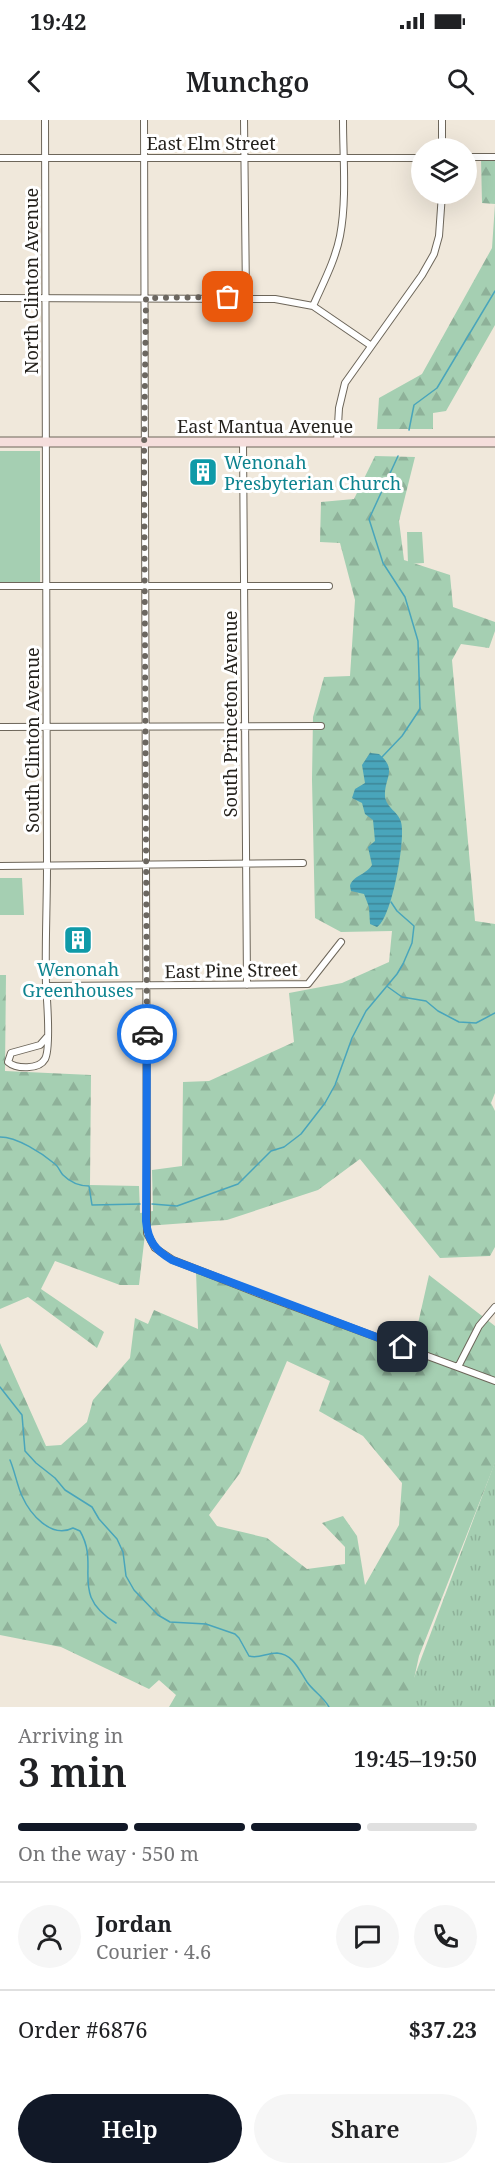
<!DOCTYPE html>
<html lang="en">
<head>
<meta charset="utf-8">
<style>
	:root { --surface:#fff; --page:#f6f6f6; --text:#202124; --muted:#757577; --line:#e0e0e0; --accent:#111827 }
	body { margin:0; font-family:"Noto Serif",serif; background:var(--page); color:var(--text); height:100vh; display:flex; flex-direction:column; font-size:22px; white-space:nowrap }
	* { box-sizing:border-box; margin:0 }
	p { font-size:20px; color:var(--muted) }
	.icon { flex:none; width:33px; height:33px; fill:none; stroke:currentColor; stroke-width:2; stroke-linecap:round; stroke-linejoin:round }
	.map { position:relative; height:1587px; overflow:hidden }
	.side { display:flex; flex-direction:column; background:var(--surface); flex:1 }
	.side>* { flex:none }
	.tools { position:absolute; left:411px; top:18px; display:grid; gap:12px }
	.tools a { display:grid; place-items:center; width:66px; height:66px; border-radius:50%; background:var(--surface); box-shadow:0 6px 24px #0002; font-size:30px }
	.pin { position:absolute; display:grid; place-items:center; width:51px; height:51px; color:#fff; margin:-26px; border-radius:12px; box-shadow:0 3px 9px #0006 }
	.courier { position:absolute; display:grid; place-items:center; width:60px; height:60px; margin:-30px; border:4px solid #1a73e8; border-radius:50%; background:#fff; color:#222; box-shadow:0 2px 8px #0007 }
	.headline em { font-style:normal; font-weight:600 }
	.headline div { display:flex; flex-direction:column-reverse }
	.headline { display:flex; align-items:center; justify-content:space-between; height:102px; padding:0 18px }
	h1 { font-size:39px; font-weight:600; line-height:45px }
	.bar { display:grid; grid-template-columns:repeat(4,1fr); gap:9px 6px; align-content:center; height:72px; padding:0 18px }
	.bar i { height:8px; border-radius:4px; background:var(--line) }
	.bar .active { background:var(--accent) }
	.bar p { grid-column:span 4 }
	.line { display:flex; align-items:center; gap:15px; padding:0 18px; border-top:2px solid var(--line) }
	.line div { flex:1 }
	.round { display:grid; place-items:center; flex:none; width:63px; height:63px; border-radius:32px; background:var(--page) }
	.primary-button { display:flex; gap:12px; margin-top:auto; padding:12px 18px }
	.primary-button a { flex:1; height:69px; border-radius:36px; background:var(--accent); color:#fff; font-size:24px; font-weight:600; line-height:69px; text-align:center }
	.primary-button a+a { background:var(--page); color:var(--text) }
	.status { display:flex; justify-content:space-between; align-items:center; height:42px; padding:0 30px; background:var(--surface); direction:ltr }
	.status svg { height:16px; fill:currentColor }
	header { display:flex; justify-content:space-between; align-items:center; height:78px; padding:0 18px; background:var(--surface); font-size:27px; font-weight:600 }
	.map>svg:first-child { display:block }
	.grass { fill:url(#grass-tufts) }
	.forest { fill:url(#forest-firs); fill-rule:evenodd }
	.park { fill:#a5cfb2 }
	.water { fill:url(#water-rules) }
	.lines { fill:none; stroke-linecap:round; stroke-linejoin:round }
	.stream { stroke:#49a5bb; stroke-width:1.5 }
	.street-casing { stroke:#6d665a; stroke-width:8 }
	.secondary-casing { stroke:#6d665a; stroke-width:11 }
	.street { stroke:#fff; stroke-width:6 }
	.secondary { stroke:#f5dedc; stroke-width:9 }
	.done { stroke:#6c6760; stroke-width:6; stroke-dasharray:0 10.8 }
	.route { stroke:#1a73e8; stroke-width:8 }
	.labels { text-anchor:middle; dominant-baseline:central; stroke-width:6; stroke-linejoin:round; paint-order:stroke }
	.street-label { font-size:18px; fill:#25221d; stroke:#fff }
	.culture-label { font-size:18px; fill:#0d838f; stroke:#fff; text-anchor:start }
</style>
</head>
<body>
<div class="status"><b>19:42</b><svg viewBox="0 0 49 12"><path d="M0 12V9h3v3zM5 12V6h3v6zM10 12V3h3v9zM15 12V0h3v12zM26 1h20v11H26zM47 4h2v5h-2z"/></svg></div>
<header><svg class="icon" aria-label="back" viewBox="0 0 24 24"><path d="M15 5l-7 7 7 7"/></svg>Munchgo<svg class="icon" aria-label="search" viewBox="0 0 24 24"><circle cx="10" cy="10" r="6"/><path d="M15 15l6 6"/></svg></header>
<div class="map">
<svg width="495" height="1587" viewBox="0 0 495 1587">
	<defs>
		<pattern id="grass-tufts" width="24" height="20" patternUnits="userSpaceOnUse" patternTransform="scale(1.5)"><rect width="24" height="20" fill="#a5cfb2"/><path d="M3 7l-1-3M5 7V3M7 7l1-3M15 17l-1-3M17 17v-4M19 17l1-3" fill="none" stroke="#8eb199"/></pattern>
		<pattern id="forest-firs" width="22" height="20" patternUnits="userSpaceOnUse" patternTransform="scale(1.5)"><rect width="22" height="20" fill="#a5cfb2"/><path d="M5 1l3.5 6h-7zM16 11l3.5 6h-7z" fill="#8eb199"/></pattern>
		<pattern id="water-rules" width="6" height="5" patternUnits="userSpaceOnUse" patternTransform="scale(1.5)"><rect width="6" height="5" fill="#49a5bb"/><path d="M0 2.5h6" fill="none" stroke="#3d8697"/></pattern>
	</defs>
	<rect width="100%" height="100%" fill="#f0e8db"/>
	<path class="grass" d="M495,1342V1587H403Z"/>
	<path class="forest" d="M481,38H495V205L446,291L433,293V309H377L379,278L422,254L492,128L495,84L482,83Z
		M375,336L415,337L399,401L404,440L450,455L453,487L495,502V511L489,528L461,524L452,540L475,801L495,804V973L491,983L495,991V1127L490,1136L440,1138L360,1039L318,1070L227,1100L146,1106L139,1165H120L55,1141L41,1169L104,1212L97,1228L28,1177L0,1189V855H6L5,951L91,955L90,1065L139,1066L140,1093L153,1091L152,1050L182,1046L183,962L209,961L294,922L289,873L342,863L389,842L392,811L341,812L315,798L312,660L313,597L324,557L350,556L355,480L340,423L320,422L321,382L354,379Z
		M196,1151L412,1230L429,1155L495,1206V1343L419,1536L408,1587H169L176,1575L159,1560L149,1569L61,1527L0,1515V1223L46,1326L61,1325L87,1302L93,1280L130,1238L135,1198L148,1204L154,1190L198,1209ZM287,1241L330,1261L319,1291L363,1316L402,1363L399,1405L365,1465L357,1416L343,1396L322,1403L345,1427V1444L307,1449L267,1418L217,1406L209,1395L240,1353Z"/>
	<path class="park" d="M0,331H40V462H0Z
		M407,412H422L424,443L408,444Z
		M0,758H22L24,795H0Z"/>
	<path class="water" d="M370,633L379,634C398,650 384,658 385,676C386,688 398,691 401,702C406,718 392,799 377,807L370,804L369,787L364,774L351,771L350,766C352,756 366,755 372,745L368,727L375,721L373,700L365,694L362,683L352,678L355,669L365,663L362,645Z"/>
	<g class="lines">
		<path class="stream" d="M409,310L414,285L437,268L495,171
			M382,637L402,616L420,589L418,521L405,477L383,443L369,399L398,336
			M388,867L402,877L426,881L438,891L459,902L476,903L495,893
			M0,1017C17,1017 42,1033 55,1044C59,1047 60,1052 63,1055C70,1062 80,1066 89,1066L92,1085L140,1084
			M152,1084L177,1086L238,1064L271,1031L284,1027L301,1014L325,983L335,965L352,918L366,891L397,854L403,844L412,823L414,806L397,791L391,782
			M0,1267L22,1295L25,1331L36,1343L55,1358L65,1370L92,1387L99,1399L117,1419L123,1432L126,1456L134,1470L158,1495L170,1502L206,1504L235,1514L239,1518L249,1536C259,1539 266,1533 277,1533C293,1534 299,1550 307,1562C314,1572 323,1576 329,1587
			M10,1340C15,1352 17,1365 22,1376C30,1394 51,1419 73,1408L80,1411C101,1447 68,1474 116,1503"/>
		<g class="street-casing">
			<path id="street" d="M45,0L47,746C47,785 45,826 46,865C47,879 51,928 45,939C39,950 16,949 8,942L11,933L40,925L47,917
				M144,0L147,1113L155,1128L173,1140L260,1174L495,1261
				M244,0L246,177
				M442,0V28
				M466,37H495
				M0,38H422
				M0,178L275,179L313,186L370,225
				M313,186C323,163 335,141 340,116C347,79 343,38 343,0
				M243,322L247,865
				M337,322L339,288L345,263L422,155L434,134L439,116L442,74
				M0,466H329
				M0,607L321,606
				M0,746L303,743
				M46,866L308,864L341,822
				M458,1247L479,1206L495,1187"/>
		</g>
		<g class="secondary-casing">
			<path id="secondary" d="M0,322H495"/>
		</g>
		<use href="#street" class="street"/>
		<use href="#secondary" class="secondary"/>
	</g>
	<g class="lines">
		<path class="done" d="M147,914L144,334L146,178L228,177"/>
		<path class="route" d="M147,914L146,1101C148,1121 155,1130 172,1140L403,1227"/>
	</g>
	<defs>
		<g id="building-square" transform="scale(1.5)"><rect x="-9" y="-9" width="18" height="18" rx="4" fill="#0f9aa8" stroke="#fff"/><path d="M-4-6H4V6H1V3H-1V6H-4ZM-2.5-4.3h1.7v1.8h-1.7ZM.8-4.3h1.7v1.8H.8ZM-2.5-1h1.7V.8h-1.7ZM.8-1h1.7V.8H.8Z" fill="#fff"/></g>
	</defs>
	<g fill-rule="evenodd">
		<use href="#building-square" x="203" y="352"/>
		<use href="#building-square" x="78" y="820"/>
	</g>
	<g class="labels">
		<g class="street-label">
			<text x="211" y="23">East Elm Street</text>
			<text transform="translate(31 161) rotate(-90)">North Clinton Avenue</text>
			<text x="265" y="306">East Mantua Avenue</text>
			<text transform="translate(230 594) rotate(-90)">South Princeton Avenue</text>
			<text transform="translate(32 620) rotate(-90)">South Clinton Avenue</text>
			<text transform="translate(231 850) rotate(-1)">East Pine Street</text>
		</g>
		<g class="culture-label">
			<text x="224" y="342">Wenonah<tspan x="224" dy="21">Presbyterian Church</tspan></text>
			<text x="78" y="849" text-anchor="middle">Wenonah<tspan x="78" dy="21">Greenhouses</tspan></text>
		</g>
	</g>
</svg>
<div class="tools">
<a><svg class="icon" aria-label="layers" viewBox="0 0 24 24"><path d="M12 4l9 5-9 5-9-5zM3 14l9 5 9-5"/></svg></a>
</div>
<div class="pin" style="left:228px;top:177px;background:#ea580c"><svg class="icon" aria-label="bag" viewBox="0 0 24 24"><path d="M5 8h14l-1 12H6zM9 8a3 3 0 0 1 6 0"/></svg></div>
<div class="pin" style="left:403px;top:1227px;background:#1f2937"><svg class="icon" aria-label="home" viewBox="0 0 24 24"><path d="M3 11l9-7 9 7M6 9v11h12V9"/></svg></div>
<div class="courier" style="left:147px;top:914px"><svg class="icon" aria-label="car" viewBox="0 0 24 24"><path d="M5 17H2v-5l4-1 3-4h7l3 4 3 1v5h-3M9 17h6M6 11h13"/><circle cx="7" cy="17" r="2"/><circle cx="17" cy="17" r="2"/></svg></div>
</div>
<section class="side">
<div class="headline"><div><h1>3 min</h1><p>Arriving in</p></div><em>19:45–19:50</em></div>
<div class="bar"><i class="active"></i><i class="active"></i><i class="active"></i><i></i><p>On the way · 550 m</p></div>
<div class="line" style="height:108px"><a class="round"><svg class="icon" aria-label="person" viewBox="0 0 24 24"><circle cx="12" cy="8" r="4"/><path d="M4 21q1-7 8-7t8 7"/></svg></a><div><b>Jordan</b><p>Courier · 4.6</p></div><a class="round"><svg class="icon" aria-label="chat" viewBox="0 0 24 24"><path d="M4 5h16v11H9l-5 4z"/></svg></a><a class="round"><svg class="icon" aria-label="phone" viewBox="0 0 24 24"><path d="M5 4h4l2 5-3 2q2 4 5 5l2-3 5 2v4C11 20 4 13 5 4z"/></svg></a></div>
<div class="line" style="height:78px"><div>Order #6876</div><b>$37.23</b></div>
<div class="primary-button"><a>Help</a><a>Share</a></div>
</section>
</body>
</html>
